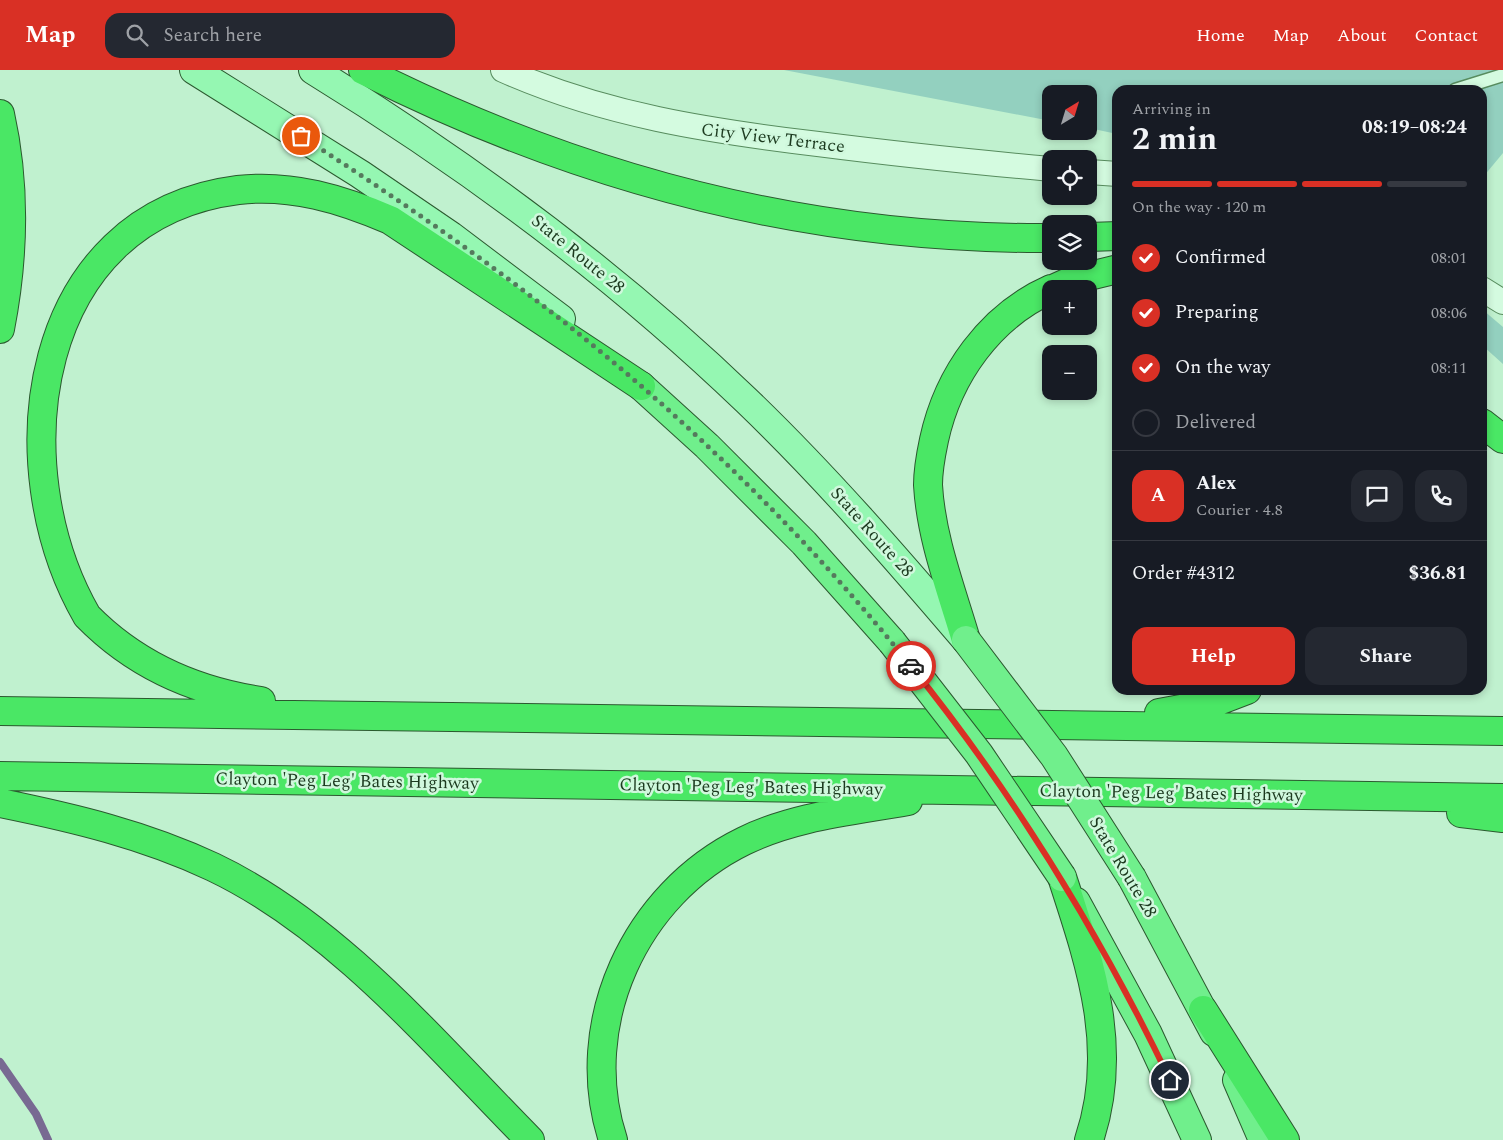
<!DOCTYPE html>
<html lang="en">
<head>
<meta charset="utf-8">
<style>
	:root { --surface:#171b24; --page:#242831; --text:#f1f3f6; --muted:#9ea1a6; --line:#363941; --accent:#d93025 }
	body { margin:0; font-family:Spectral,serif; background:var(--page); color:var(--text); height:100vh; display:flex; flex-direction:column; font-size:19px; white-space:nowrap }
	* { box-sizing:border-box; margin:0 }
	p { font-size:16px; color:var(--muted) }
	.icon { flex:none; width:28px; height:28px; fill:none; stroke:currentColor; stroke-width:2; stroke-linecap:round; stroke-linejoin:round }
	.map { position:relative; flex:1; overflow:hidden }
	.side { position:absolute; left:1112px; top:15px; width:375px; height:610px; display:flex; flex-direction:column; background:var(--surface); border-radius:15px; box-shadow:0 2px 8px #0003 }
	.side>* { flex:none }
	.needle { width:32px; rotate:38deg }
	.controls { position:absolute; left:1042px; top:15px; display:grid; gap:10px }
	.controls a { display:grid; place-items:center; width:55px; height:55px; border-radius:10px; background:var(--surface); box-shadow:0 2px 8px #0003; font-size:25px }
	.pin { position:absolute; display:grid; place-items:center; width:42px; height:42px; color:#fff; margin:-21px; border:2px solid #fff; border-radius:50%; box-shadow:0 1px 5px #0007 }
	.courier { position:absolute; display:grid; place-items:center; width:50px; height:50px; margin:-25px; border:4px solid #d93025; border-radius:50%; background:#fff; color:#222; box-shadow:0 1px 6px #0007 }
	.overview em { font-style:normal; font-weight:700 }
	.overview div { display:flex; flex-direction:column-reverse }
	.overview { display:flex; align-items:center; justify-content:space-between; height:85px; padding:0 20px }
	h1 { font-size:32px; font-weight:700; line-height:38px }
	.bar { display:grid; grid-template-columns:repeat(4,1fr); gap:8px 5px; align-content:center; height:60px; padding:0 20px }
	.bar i { height:6px; border-radius:4px; background:var(--line) }
	.bar .selected { background:var(--accent) }
	.bar p { grid-column:span 4 }
	.line { display:flex; align-items:center; gap:12px; padding:0 20px; border-top:1px solid var(--line) }
	.line div { flex:1 }
	.round { display:grid; place-items:center; flex:none; width:52px; height:52px; border-radius:15px; background:var(--page) }
	ol { padding:0 20px; list-style:none }
	li { display:flex; align-items:center; gap:15px; height:55px }
	li p { margin-inline-start:auto }
	li .icon { padding:5px; border-radius:50%; background:var(--accent); color:#fff; stroke-width:4 }
	li:last-child { color:var(--muted) }
	li i { width:28px; height:28px; border:2px solid var(--line); border-radius:50% }
	.cta { display:flex; gap:10px; margin-top:auto; padding:10px 20px }
	.cta a { flex:1; height:58px; border-radius:15px; background:var(--accent); color:#fff; font-size:20px; font-weight:700; line-height:58px; text-align:center }
	.cta a+a { background:var(--page); color:var(--text) }
	header { display:flex; align-items:center; gap:30px; box-sizing:border-box; height:70px; padding:0 25px; background:var(--accent); color:#fff }
	header strong { font-size:24px }
	nav { display:flex; gap:28px; margin-inline-start:auto; font-size:18px }
	.search { width:350px; height:45px; background:var(--page); display:flex; align-items:center; gap:12px; box-sizing:border-box; padding:0 18px; border-radius:15px; color:var(--muted); font-size:19px }
	.map>svg:first-child { display:block }
	.green { fill:#93d0bf }
	.lines { fill:none; stroke-linecap:round; stroke-linejoin:round }
	.stream { stroke:#786a92; stroke-width:8 }
	.service-casing { stroke:#578c5e; stroke-width:15 }
	.minor-casing { stroke:#578c5e; stroke-width:26 }
	.primary-casing { stroke:#2b592f; stroke-width:30 }
	.trunk-casing { stroke:#2b592f; stroke-width:30 }
	.motorway-casing { stroke:#2b592f; stroke-width:30 }
	.service { stroke:#d4fbe0; stroke-width:12 }
	.minor { stroke:#d4fbe0; stroke-width:24 }
	.primary { stroke:#95f7b2; stroke-width:28 }
	.trunk { stroke:#70ef8c; stroke-width:28 }
	.motorway { stroke:#4ae765; stroke-width:28 }
	.trunk-bridge-casing { stroke:#2b592f; stroke-width:30; stroke-linecap:butt }
	.trunk-bridge { stroke:#70ef8c; stroke-width:28 }
	.done { stroke:#557a5d; stroke-width:5; stroke-dasharray:0 9 }
	.route { stroke:#d93025; stroke-width:6 }
	.labels { text-anchor:middle; dominant-baseline:central; stroke-width:5; stroke-linejoin:round; paint-order:stroke }
	.street-label { font-size:18px; fill:#1c3a1f; stroke:#d0f8dd }
</style>
</head>
<body>
<header>
<strong>Map</strong>
<div class="search"><svg class="icon" aria-label="search" viewBox="0 0 24 24"><circle cx="10" cy="10" r="6"/><path d="M15 15l6 6"/></svg>Search here</div>
<nav><a>Home</a><a>Map</a><a>About</a><a>Contact</a></nav>
</header>
<div class="map">
<svg width="1503" height="1070" viewBox="0 0 1503 1070">
	<rect width="100%" height="100%" fill="#c0f1cf"/>
	<path class="green" d="M784,0H1503V83L1483,107L1482,20H1118L1117,64L1089,58V24H1051V51Z
		M1483,240L1503,257V294L1483,276Z"/>
	<g class="lines">
		<path class="stream" d="M0,992L36,1044L48,1070"/>
		<g class="service-casing">
			<path id="service" d="M1455,20L1503,5"/>
		</g>
		<g class="minor-casing">
			<path id="minor" d="M503,0C604,45 709,61 818,74C896,84 973,92 1051,99
				M1089,102L1118,104
				M1482,219L1503,232"/>
		</g>
		<g class="primary-casing">
			<path id="primary" d="M194,0L360,104L451,166L561,249
				M313,0C469,96 615,204 747,331C825,406 896,488 966,570"/>
		</g>
		<g class="trunk-casing">
			<path id="trunk" d="M641,316L707,376L804,473L892,572
				M1132,808L1214,962
				M1076,832L1148,964L1197,1070
				M1237,1010L1263,1070"/>
		</g>
		<g class="motorway-casing">
			<path id="motorway" d="M363,0C579,109 808,170 1051,168
				M0,44C16,116 14,187 0,259
				M1089,167L1118,166
				M1053,219L1073,210L1118,199
				M1482,353L1503,369
				M966,570C951,519 931,468 928,415C928,400 931,384 934,370C948,305 990,246 1051,219
				M261,631C194,621 134,594 87,546C0,395 31,146 238,120C292,114 341,129 390,150L641,316
				M0,641L1503,661
				M1159,643L1213,633L1247,620
				M0,706L1503,728
				M0,733C74,748 145,765 213,797C337,856 435,974 530,1070
				M1461,743L1503,748
				M1062,807C1090,893 1120,979 1089,1070
				M1203,940L1285,1070
				M613,1070C575,954 635,824 744,771C795,746 853,741 908,731"/>
		</g>
		<use href="#service" class="service"/>
		<use href="#minor" class="minor"/>
		<use href="#primary" class="primary"/>
		<use href="#trunk" class="trunk"/>
		<use href="#motorway" class="motorway"/>
		<g class="trunk-bridge-casing">
			<path id="trunk-bridge" d="M966,570L1054,686L1132,808
				M892,572L979,684L1062,807"/>
		</g>
		<use href="#trunk-bridge" class="trunk-bridge"/>
	</g>
	<g class="lines">
		<path class="done" d="M301,66C395,127 487,190 574,260C698,359 812,473 911,596"/>
		<path class="route" d="M911,596C1014,724 1099,862 1170,1010"/>
	</g>
	<g class="labels">
		<g class="street-label">
			<text transform="translate(773 68) rotate(7)">City View Terrace</text>
			<text transform="translate(578 184) rotate(39)">State Route 28</text>
			<text transform="translate(872 462) rotate(48)">State Route 28</text>
			<text transform="translate(347 711) rotate(1)">Clayton 'Peg Leg' Bates Highway</text>
			<text transform="translate(751 717) rotate(1)">Clayton 'Peg Leg' Bates Highway</text>
			<text transform="translate(1171 723) rotate(1)">Clayton 'Peg Leg' Bates Highway</text>
			<text transform="translate(1123 797) rotate(59)">State Route 28</text>
		</g>
	</g>
</svg>
<div class="controls">
<a><svg class="needle" viewBox="-14 -14 28 28"><path d="M0-13l5 13h-10z" fill="#e53935"/><path d="M0 13l5-13h-10z" fill="#9ea1a6"/></svg></a>
<a><svg class="icon" aria-label="locate" viewBox="0 0 24 24"><circle cx="12" cy="12" r="6"/><path d="M12 2v4M12 18v4M2 12h4M18 12h4"/></svg></a>
<a><svg class="icon" aria-label="layers" viewBox="0 0 24 24"><path d="M12 4l9 5-9 5-9-5zM3 14l9 5 9-5"/></svg></a>
<a>+</a>
<a>−</a>
</div>
<div class="pin" style="left:301px;top:66px;background:#ea580c"><svg class="icon" aria-label="bag" viewBox="0 0 24 24"><path d="M5 8h14l-1 12H6zM9 8a3 3 0 0 1 6 0"/></svg></div>
<div class="pin" style="left:1170px;top:1010px;background:#1f2937"><svg class="icon" aria-label="home" viewBox="0 0 24 24"><path d="M3 11l9-7 9 7M6 9v11h12V9"/></svg></div>
<div class="courier" style="left:911px;top:596px"><svg class="icon" aria-label="car" viewBox="0 0 24 24"><path d="M5 17H2v-5l4-1 3-4h7l3 4 3 1v5h-3M9 17h6M6 11h13"/><circle cx="7" cy="17" r="2"/><circle cx="17" cy="17" r="2"/></svg></div>
<section class="side">
<div class="overview"><div><h1>2 min</h1><p>Arriving in</p></div><em>08:19–08:24</em></div>
<div class="bar"><i class="selected"></i><i class="selected"></i><i class="selected"></i><i></i><p>On the way · 120 m</p></div>
<ol>
<li><svg class="icon" aria-label="check" viewBox="0 0 24 24"><path d="M5 12l5 5 9-10"/></svg>Confirmed<p>08:01</p></li>
<li><svg class="icon" aria-label="check" viewBox="0 0 24 24"><path d="M5 12l5 5 9-10"/></svg>Preparing<p>08:06</p></li>
<li><svg class="icon" aria-label="check" viewBox="0 0 24 24"><path d="M5 12l5 5 9-10"/></svg>On the way<p>08:11</p></li>
<li><i></i>Delivered</li>
</ol>
<div class="line" style="height:90px"><b class="round" style="background:var(--accent);color:#fff">A</b><div><b>Alex</b><p>Courier · 4.8</p></div><a class="round"><svg class="icon" aria-label="chat" viewBox="0 0 24 24"><path d="M4 5h16v11H9l-5 4z"/></svg></a><a class="round"><svg class="icon" aria-label="phone" viewBox="0 0 24 24"><path d="M5 4h4l2 5-3 2q2 4 5 5l2-3 5 2v4C11 20 4 13 5 4z"/></svg></a></div>
<div class="line" style="height:65px"><div>Order #4312</div><b>$36.81</b></div>
<div class="cta"><a>Help</a><a>Share</a></div>
</section>
</div>
</body>
</html>
